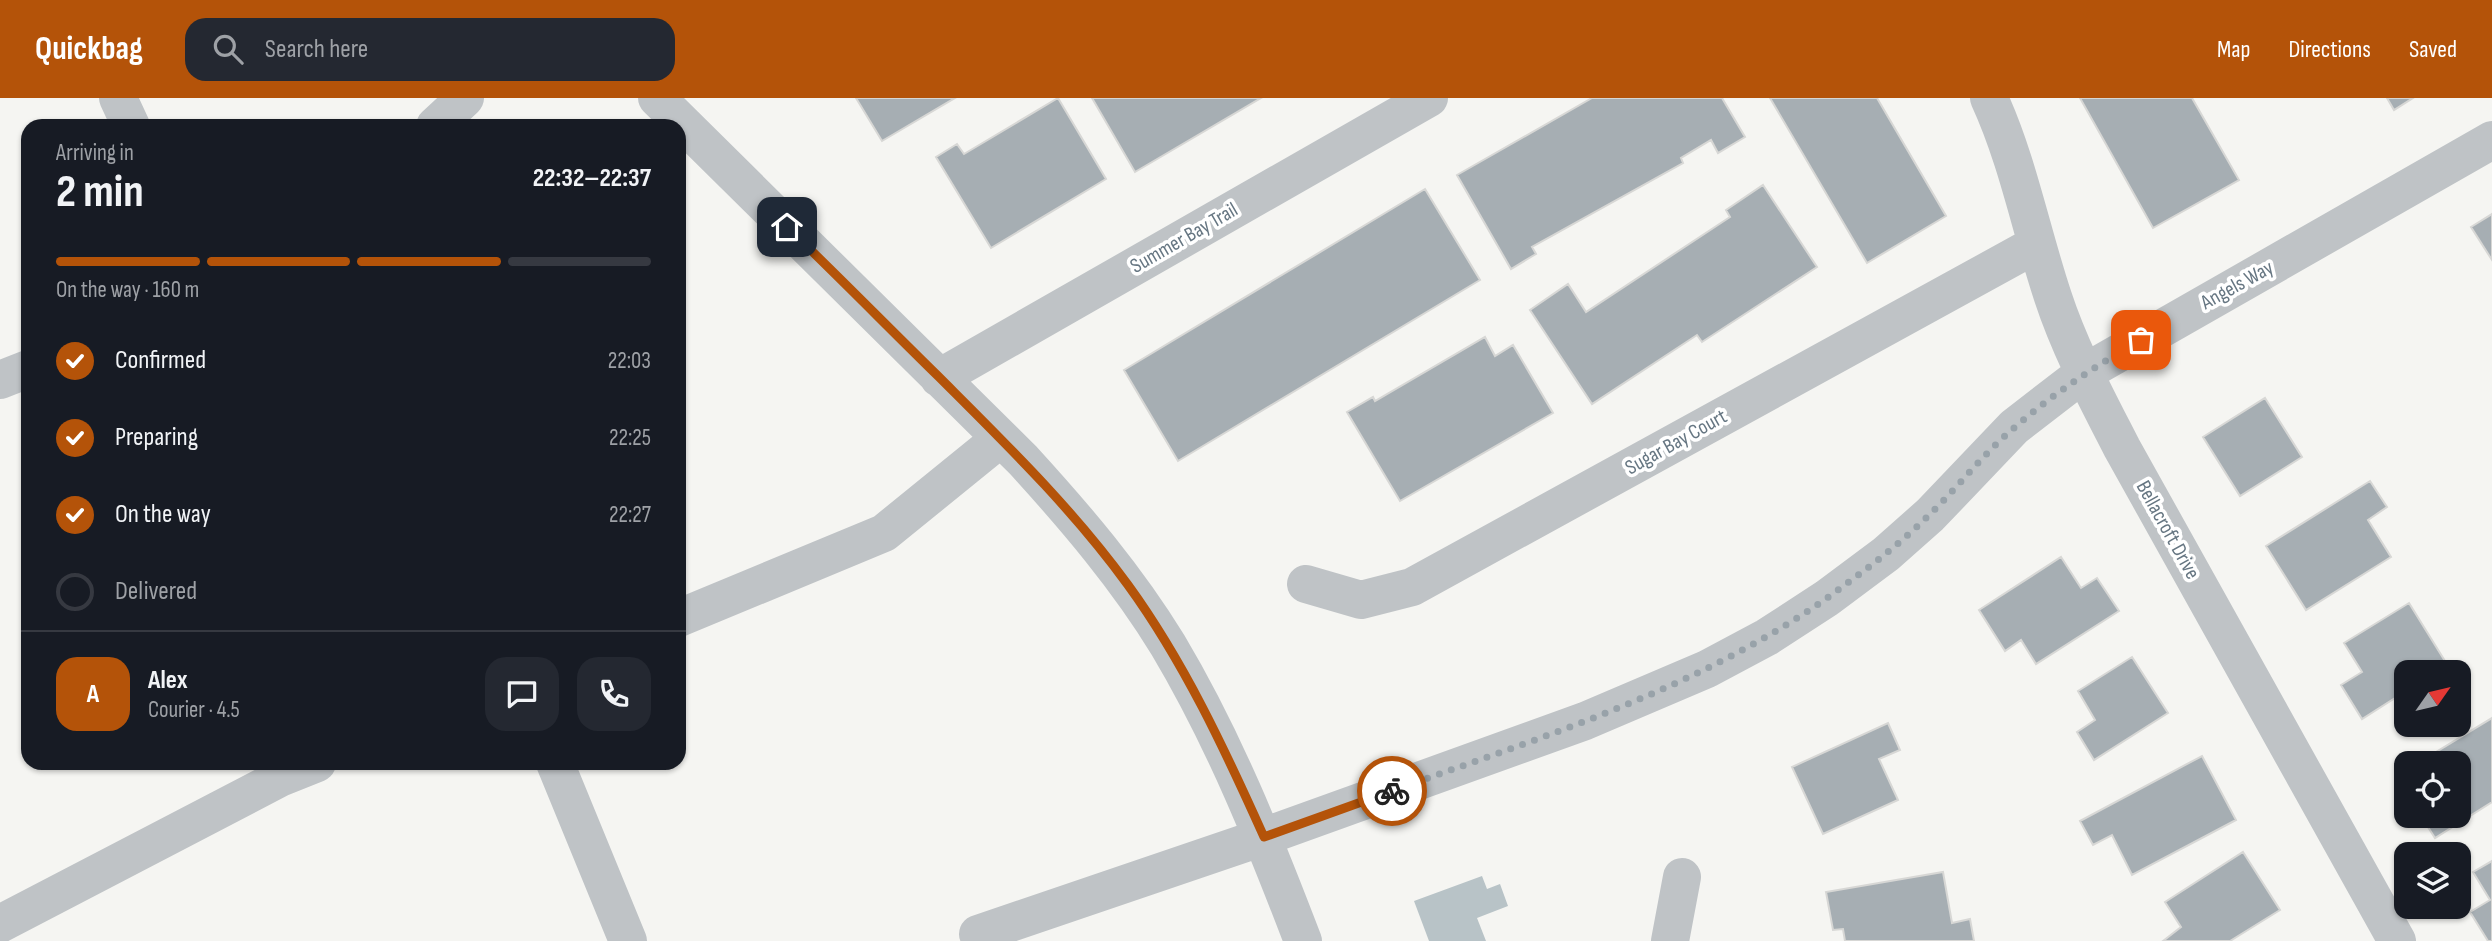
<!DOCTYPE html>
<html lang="en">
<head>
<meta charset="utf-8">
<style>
	:root { --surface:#171b24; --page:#242831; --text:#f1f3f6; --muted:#9ea1a6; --line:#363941; --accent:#b45309 }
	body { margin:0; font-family:"Sofia Sans Condensed",sans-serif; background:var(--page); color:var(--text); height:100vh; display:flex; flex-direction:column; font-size:26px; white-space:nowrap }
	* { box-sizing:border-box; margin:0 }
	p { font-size:23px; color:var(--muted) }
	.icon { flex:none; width:38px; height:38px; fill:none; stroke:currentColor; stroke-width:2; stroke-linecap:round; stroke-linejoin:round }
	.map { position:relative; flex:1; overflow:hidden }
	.details { position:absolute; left:21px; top:21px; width:665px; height:651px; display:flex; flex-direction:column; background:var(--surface); border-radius:21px; box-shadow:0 2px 5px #0004 }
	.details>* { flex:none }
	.needle { width:46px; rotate:56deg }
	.controls { position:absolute; left:2394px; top:562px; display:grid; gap:14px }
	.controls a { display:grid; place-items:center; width:77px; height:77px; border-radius:14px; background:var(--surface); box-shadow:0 2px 5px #0004; font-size:35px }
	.pin { position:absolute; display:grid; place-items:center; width:60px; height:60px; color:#fff; margin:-30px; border-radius:14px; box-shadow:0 4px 10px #0006 }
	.courier { position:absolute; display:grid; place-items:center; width:70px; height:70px; margin:-35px; border:5px solid #b45309; border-radius:50%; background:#fff; color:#222; box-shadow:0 2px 9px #0007 }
	.headline em { font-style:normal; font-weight:700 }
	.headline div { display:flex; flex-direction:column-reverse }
	.headline { display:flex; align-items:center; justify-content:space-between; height:119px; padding:0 35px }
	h1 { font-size:46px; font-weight:700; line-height:52px }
	.bar { display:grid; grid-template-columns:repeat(4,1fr); gap:10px 7px; align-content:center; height:84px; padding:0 35px }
	.bar i { height:9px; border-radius:5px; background:var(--line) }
	.bar .on { background:var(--accent) }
	.bar p { grid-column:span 4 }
	.line { display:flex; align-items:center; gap:18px; padding:0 35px; border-top:2px solid var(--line) }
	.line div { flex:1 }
	.round { display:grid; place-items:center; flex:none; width:74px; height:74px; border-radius:21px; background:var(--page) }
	ol { padding:0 35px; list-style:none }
	li { display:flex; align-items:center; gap:21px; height:77px }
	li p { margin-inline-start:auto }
	li .icon { padding:7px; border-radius:50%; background:var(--accent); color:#fff; stroke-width:4 }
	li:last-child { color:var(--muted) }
	li i { width:38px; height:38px; border:4px solid var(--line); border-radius:50% }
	header { display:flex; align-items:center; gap:42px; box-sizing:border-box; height:98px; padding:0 35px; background:var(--accent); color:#fff }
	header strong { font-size:33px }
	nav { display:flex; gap:38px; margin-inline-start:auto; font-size:24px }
	.search { width:490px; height:63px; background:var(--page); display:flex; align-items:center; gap:18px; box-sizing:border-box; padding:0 24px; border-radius:21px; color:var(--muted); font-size:26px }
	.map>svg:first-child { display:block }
	.water { fill:#b8c3c7 }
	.building { fill:#a6aeb3; stroke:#d7d7d5; stroke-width:2 }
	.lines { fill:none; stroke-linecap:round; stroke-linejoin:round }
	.minor { stroke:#bfc3c6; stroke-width:38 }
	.done { stroke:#98a2a9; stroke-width:7; stroke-dasharray:0 12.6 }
	.route { stroke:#b45309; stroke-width:9 }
	.labels { text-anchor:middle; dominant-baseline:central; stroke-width:7; stroke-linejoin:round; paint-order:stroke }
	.street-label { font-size:21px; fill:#667682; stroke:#fff }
</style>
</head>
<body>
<header>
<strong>Quickbag</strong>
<div class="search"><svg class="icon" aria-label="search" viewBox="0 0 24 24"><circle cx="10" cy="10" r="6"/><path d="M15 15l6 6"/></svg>Search here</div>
<nav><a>Map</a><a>Directions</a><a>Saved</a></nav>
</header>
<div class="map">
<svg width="2492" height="843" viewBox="0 0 2492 843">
	<rect width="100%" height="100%" fill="#f5f5f2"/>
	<path class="water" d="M1482,778L1487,791L1500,786L1508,808L1477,820L1486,843H1429L1414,803Z"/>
	<path class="building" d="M856,0H955L882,43Z
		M1058,0L1106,81L991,150L936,59L957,46L964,56Z
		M1092,0H1261L1135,74Z
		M1592,0H1722L1745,39L1718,55L1711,42L1681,60L1683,65L1532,149L1536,156L1511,171L1457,77Z
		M1770,0H1877L1946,118L1867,165Z
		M2080,0H2192L2239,82L2153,130Z
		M2387,0H2413L2394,12Z
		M1763,87L1817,169L1702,244L1697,237L1592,306L1530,212L1568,186L1586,214L1730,119L1726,112Z
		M1425,91L1480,182L1178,363L1124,272Z
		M2492,116V162L2471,129Z
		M1485,239L1495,258L1513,247L1553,315L1400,403L1347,314L1373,299L1375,303Z
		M2265,300L2302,359L2240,398L2203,339Z
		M2370,383L2387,409L2368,422L2391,459L2306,512L2266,448Z
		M2061,459L2081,490L2097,480L2119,513L2036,566L2021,542L2005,553L1979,512Z
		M2409,505L2448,568L2438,574H2406V593L2362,621L2341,587L2362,574L2344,545Z
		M2132,559L2168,615L2094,662L2077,634L2095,622L2078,593Z
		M2492,620V704L2435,740L2421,718H2459V665H2418Z
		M1888,625L1900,652L1879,661L1898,702L1823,736L1792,669Z
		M2202,658L2236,722L2132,777L2112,737L2093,747L2080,723Z
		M2243,754L2280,812L2230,843H2163L2181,829L2165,804Z
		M2492,763V843H2488L2470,814L2490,802L2473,774Z
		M1943,774L1952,825L1970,821L1974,843H1845L1843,831L1833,832L1826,794Z"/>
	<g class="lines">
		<path class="minor" d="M118,0L131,28
			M657,0L1023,362C1076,420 1127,480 1168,547C1224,641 1264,741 1303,843
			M1989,0C2018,63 2031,133 2053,199C2070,251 2097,301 2122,350L2397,843
			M435,28L465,0
			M939,280L1429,0
			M0,282L28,271
			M1306,486L1361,502L1412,489L2037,146
			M679,520L884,435L1001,340
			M555,665L628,843
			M0,826L282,679L317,665
			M981,843L978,836L1263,739L1585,623L1707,571L1767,539L1827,500L1886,456L1930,417L2014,329L2084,275L2492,42
			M1670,843L1682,779"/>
	</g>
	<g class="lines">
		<path class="done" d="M1392,693C1541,639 1696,592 1827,500C1863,474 1899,447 1930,416C1959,388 1984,355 2015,329C2054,295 2097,267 2141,242"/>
		<path class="route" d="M787,129C838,178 888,229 938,278C1005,345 1072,410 1128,487C1184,564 1225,652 1264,739L1392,693"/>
	</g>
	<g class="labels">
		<g class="street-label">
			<text transform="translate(1184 140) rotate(-30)">Summer Bay Trail</text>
			<text transform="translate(2237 187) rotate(-29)">Angels Way</text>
			<text transform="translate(1676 344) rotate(-29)">Sugar Bay Court</text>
			<text transform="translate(2168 432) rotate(61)">Bellacroft Drive</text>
		</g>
	</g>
</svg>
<div class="controls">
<a><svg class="needle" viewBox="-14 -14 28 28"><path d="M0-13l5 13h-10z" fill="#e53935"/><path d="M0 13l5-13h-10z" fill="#9ea1a6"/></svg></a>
<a><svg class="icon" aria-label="locate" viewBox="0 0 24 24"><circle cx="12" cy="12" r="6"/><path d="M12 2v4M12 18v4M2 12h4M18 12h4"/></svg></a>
<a><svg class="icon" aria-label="layers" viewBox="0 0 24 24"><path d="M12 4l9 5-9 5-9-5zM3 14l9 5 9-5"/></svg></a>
</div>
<div class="pin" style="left:2141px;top:242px;background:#ea580c"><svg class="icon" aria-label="bag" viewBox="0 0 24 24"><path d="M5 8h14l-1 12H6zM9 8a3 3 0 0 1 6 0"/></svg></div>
<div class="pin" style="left:787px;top:129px;background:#1f2937"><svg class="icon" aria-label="home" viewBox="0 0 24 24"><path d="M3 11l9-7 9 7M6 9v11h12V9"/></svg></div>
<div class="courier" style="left:1392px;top:693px"><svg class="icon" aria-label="bike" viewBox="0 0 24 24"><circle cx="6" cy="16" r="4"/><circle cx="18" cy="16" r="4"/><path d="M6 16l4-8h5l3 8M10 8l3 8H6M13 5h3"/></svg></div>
<section class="details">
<div class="headline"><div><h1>2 min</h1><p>Arriving in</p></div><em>22:32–22:37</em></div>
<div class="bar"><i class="on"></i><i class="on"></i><i class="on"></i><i></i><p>On the way · 160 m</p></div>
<ol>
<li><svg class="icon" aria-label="check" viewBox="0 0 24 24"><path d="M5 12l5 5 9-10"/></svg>Confirmed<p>22:03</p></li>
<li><svg class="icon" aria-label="check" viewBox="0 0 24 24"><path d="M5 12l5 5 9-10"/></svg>Preparing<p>22:25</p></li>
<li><svg class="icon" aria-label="check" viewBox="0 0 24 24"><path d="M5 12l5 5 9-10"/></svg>On the way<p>22:27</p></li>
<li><i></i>Delivered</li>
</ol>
<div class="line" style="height:126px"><b class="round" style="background:var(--accent);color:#fff">A</b><div><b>Alex</b><p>Courier · 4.5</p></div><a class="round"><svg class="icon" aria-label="chat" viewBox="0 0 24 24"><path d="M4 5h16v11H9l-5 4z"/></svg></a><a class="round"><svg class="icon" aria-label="phone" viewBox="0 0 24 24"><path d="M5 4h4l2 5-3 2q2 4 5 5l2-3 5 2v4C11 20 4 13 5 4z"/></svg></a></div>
</section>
</div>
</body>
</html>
